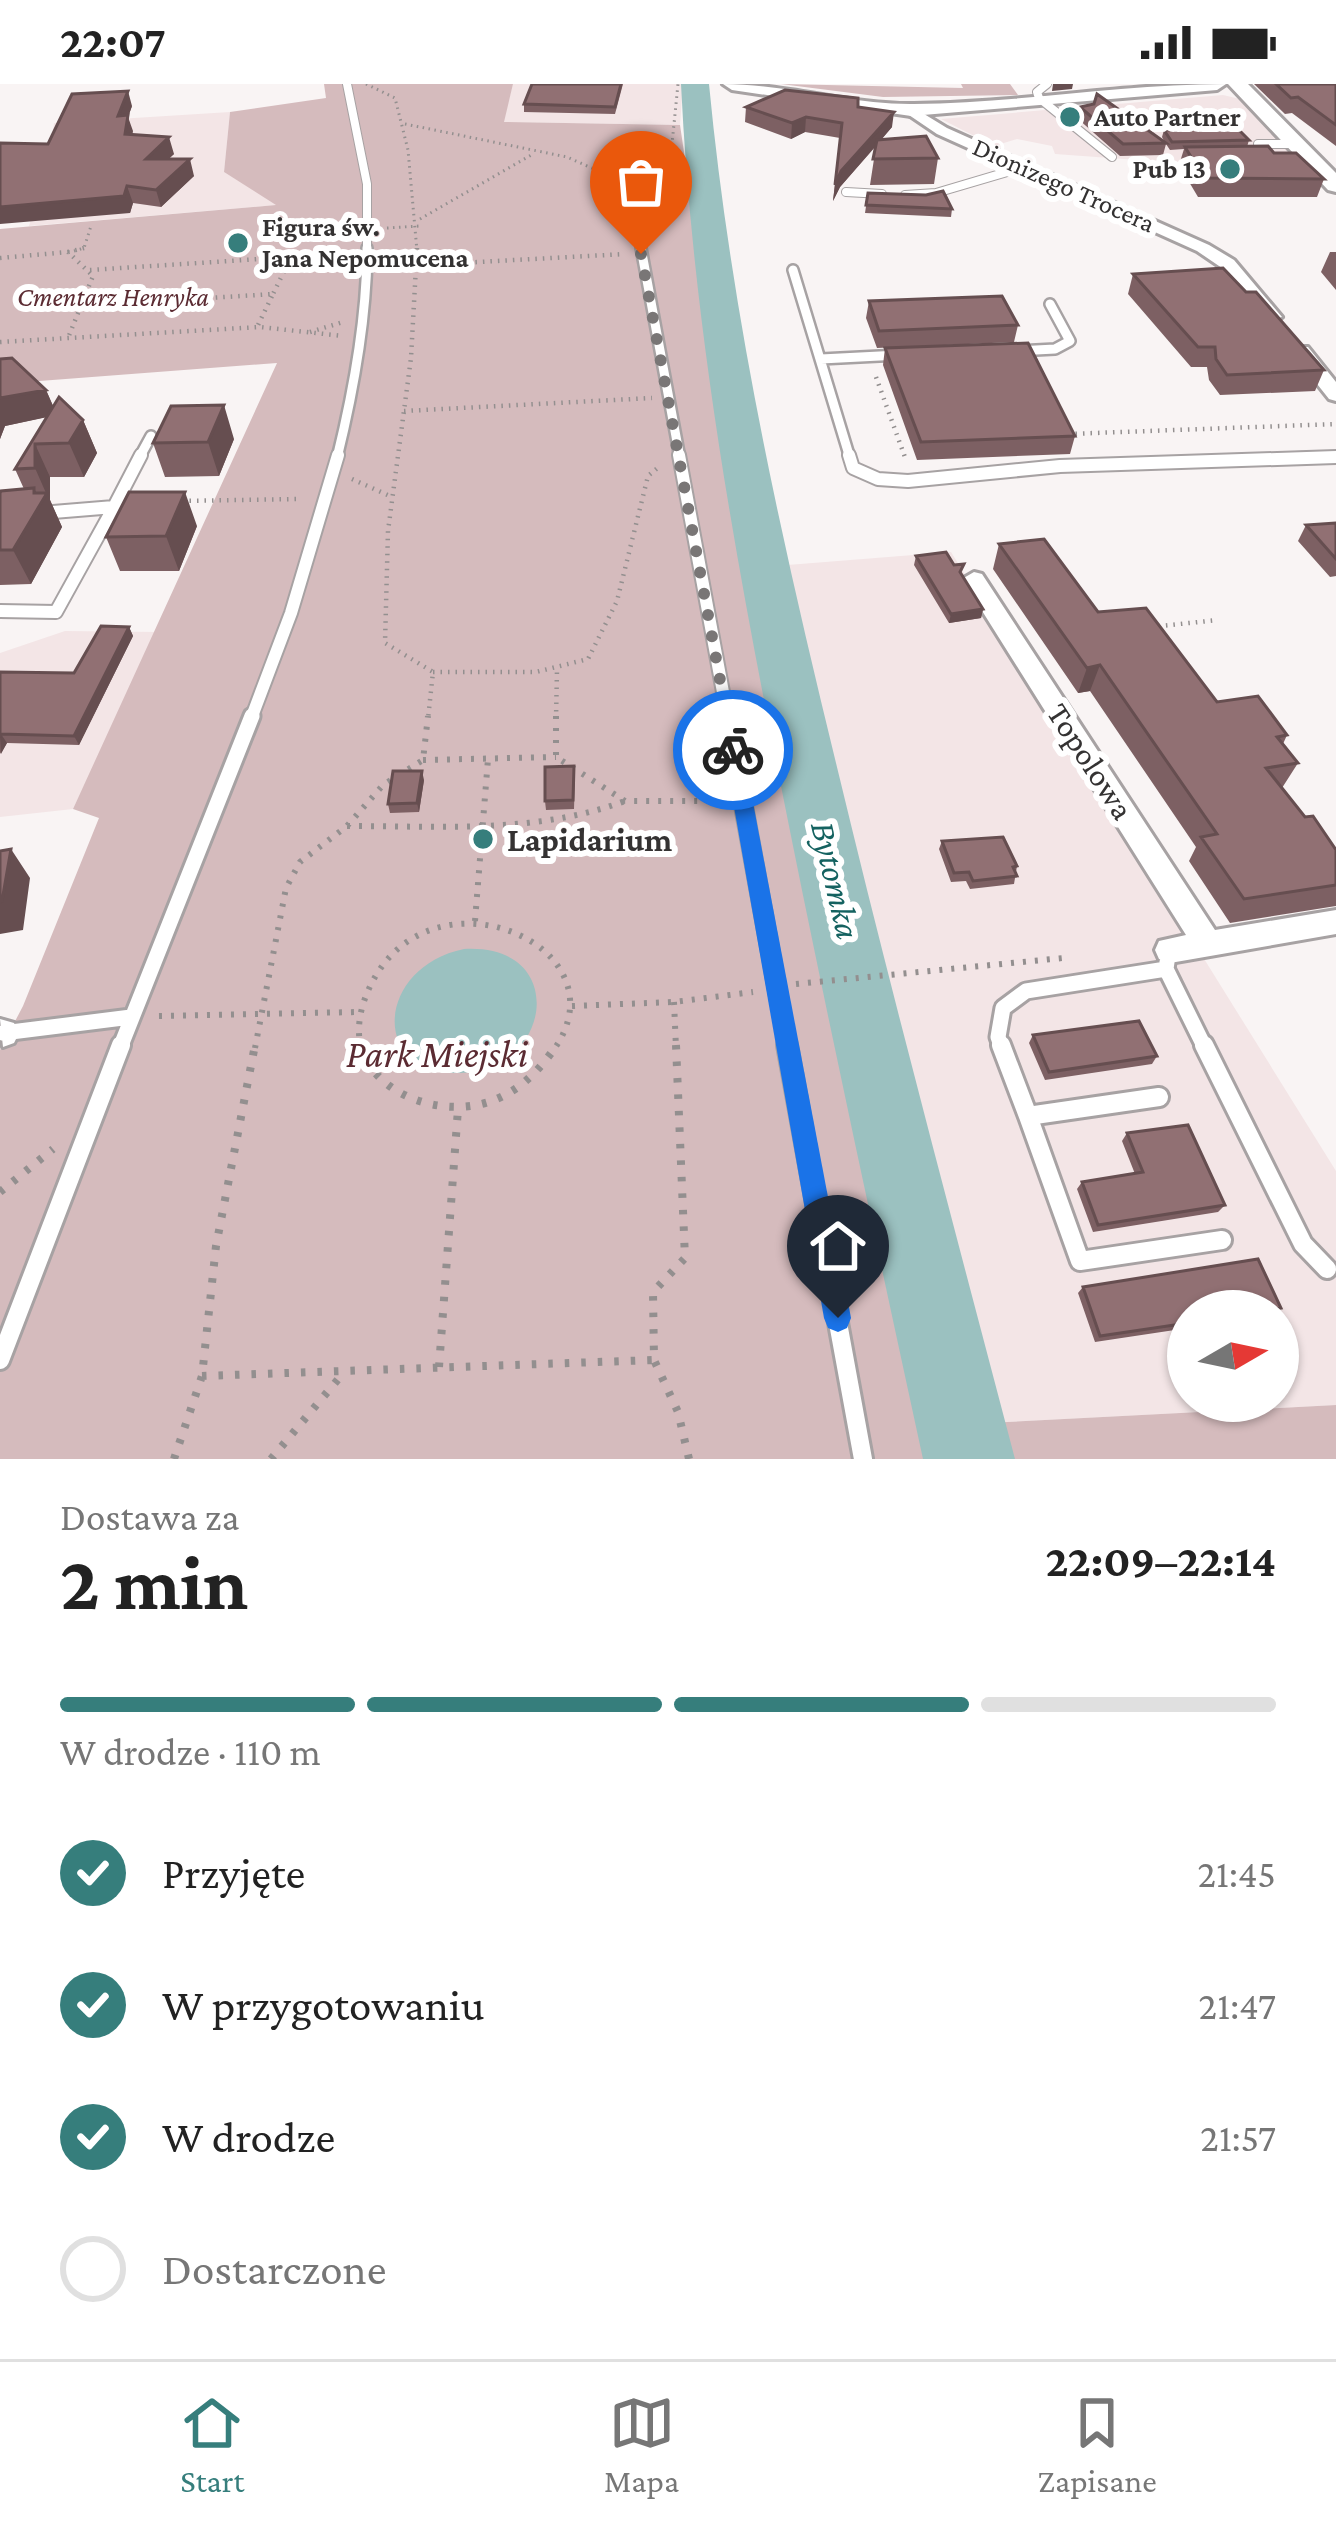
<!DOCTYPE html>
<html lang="pl">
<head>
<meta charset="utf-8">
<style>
	:root { --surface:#fff; --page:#f2f2f2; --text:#222; --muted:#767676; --line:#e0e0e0; --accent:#367e7c }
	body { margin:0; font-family:"Crimson Pro",serif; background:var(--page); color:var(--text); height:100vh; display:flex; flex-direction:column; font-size:45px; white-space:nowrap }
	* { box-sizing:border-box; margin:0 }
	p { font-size:39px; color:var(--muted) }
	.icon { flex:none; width:66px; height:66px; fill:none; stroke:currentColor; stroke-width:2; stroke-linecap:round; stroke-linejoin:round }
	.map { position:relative; height:1375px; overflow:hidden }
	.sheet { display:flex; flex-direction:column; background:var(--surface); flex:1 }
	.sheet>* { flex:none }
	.needle { width:78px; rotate:81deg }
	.buttons { position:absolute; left:1167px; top:1206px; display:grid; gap:24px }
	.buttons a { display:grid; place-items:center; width:132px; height:132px; border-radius:50%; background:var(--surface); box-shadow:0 3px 9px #0004; font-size:60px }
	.pin { position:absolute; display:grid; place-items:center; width:102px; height:102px; color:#fff; margin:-123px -51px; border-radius:50% 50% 50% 0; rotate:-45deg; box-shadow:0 0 12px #0007 }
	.pin .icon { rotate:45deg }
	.courier { position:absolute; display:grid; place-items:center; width:120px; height:120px; margin:-60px; border:9px solid #1a73e8; border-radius:50%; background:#fff; color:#222; box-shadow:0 3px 15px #0007 }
	.summary em { font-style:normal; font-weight:700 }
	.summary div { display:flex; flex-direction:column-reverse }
	.summary { display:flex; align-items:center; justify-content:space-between; height:204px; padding:0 60px }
	h1 { font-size:78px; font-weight:700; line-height:90px }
	.bar { display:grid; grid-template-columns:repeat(4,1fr); gap:18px 12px; align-content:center; height:144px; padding:0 60px }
	.bar i { height:15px; border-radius:9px; background:var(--line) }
	.bar .active { background:var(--accent) }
	.bar p { grid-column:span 4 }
	ol { padding:0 60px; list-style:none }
	li { display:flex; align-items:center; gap:36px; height:132px }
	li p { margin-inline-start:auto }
	li .icon { padding:12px; border-radius:50%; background:var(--accent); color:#fff; stroke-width:4 }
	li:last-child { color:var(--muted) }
	li i { width:66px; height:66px; border:6px solid var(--line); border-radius:50% }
	.status { display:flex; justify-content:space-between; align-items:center; height:84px; padding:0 60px; background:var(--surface); direction:ltr }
	.status svg { height:33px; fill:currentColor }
	.tabs { display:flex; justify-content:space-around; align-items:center; height:168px; border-top:3px solid var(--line); background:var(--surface); font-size:33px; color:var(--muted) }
	.tabs a { display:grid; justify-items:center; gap:6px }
	.tabs .active { color:var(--accent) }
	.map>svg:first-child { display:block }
	.built { fill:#f3e5e6; fill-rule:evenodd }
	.green { fill:#d5bbbd }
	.water { fill:#9bc1c0 }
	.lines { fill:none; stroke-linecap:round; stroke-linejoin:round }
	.river { fill:#9bc1c0; fill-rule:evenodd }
	.lane-far4-casing { stroke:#a7a2a3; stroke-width:10 }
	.lane-far3-casing { stroke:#a7a2a3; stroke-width:14 }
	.lane-far2-casing { stroke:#a7a2a3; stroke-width:16 }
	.lane-far1-casing { stroke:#a7a2a3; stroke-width:21 }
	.lane-casing { stroke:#a7a2a3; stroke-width:24 }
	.street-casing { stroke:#a7a2a3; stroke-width:6 }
	.secondary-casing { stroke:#a7a2a3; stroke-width:6 }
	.path-far3 { stroke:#938f8f; stroke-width:3; stroke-dasharray:1.5 4.5; stroke-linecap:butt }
	.path-far2 { stroke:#938f8f; stroke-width:4.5; stroke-dasharray:1.5 6; stroke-linecap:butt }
	.path-far1 { stroke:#938f8f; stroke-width:6; stroke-dasharray:3 9; stroke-linecap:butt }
	.path { stroke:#938f8f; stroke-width:8; stroke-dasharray:4.5 12; stroke-linecap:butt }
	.lane-far4 { stroke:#fff; stroke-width:8 }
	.lane-far3 { stroke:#fff; stroke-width:9 }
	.lane-far2 { stroke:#fff; stroke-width:12 }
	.lane-far1 { stroke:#fff; stroke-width:15 }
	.lane { stroke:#fff; stroke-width:18 }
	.street { fill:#fff; fill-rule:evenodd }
	.secondary { fill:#fff; fill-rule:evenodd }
	.wall { fill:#7d6063 }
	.shaded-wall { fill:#664e50 }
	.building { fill:#917073; stroke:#664e50; stroke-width:3 }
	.route { fill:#1a73e8 }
	.done { stroke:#797676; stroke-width:12; stroke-dasharray:0 21.6 }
	.poi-dot { fill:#367e7c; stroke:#fff; stroke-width:4.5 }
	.labels { text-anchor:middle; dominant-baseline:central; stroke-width:12; stroke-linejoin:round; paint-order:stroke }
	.far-poi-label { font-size:27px; font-weight:bold; fill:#343232; stroke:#fff; text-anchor:start }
	.far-street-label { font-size:27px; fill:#343232; stroke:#fff }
	.far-park-label { font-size:27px; font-style:italic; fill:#5b2b32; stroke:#fff }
	.street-label { font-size:33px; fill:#343232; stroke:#fff }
	.poi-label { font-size:33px; font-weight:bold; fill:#343232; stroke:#fff; text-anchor:start }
	.water-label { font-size:36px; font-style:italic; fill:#146260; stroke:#fff }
	.near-park-label { font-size:39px; font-style:italic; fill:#5b2b32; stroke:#fff }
</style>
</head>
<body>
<div class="status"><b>22:07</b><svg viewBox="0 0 49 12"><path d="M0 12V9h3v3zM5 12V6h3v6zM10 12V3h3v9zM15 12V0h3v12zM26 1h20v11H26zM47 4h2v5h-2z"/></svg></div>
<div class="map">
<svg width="1336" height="1375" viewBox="0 0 1336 1375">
	<rect width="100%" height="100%" fill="#f9f4f4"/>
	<path class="built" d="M513,0H683L680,41L503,38Z
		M1223,11L1240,15L1302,79H1179L1055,70L1052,62L1017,55L994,62L941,35Z
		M230,28L224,88L278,121L29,142L49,79L54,39Z
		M951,468L1336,1087V1321L987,1339L775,482ZM1188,1227H1278V1317H1188Z
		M65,547L158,548L73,725L0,733V569Z"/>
	<path class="green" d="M324,0H513L504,38L680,41L744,477L934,1375H0V966L23,922L99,734L73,725L277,279L0,300V145L276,121L224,88L230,28L326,14Z
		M781,0L963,4L961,0H1010L1018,11L883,13Z
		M1336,1321V1375H996L987,1339Z"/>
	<path class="water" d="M464,865C570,859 553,988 459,989C369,991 376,883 464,865Z"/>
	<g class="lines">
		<path class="river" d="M681,0H709C731,230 781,454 836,679C892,912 954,1143 1015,1375H923C873,1144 823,914 777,682C732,456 692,231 681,0Z"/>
		<g class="lane-far4-casing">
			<path id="lane-far4" d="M347,0L367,100V167
				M1047,0L1037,8L1039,14L1112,73
				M1258,60H1296
				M630,101L642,167
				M846,108L882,110
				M905,111L936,109L1024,83"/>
		</g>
		<g class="lane-far3-casing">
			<path id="lane-far3" d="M641,164L680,374
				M793,186L850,374
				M1017,267L1055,265L1070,257L1050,220
				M821,275L899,271
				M139,374L151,352
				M337,374C354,305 367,235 367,164
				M1296,374L1336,373"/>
		</g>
		<g class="lane-far2-casing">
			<path id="lane-far2" d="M679,371L728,635
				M849,371L853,384L878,395L908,397L1060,382L1336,373
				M41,429L114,423L141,371
				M0,527L56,528L114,423
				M251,635L291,529L338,371"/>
		</g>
		<g class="lane-far1-casing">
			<path id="lane-far1" d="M727,632L788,964
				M1167,878L1166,885L1205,964
				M3,949L131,933
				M120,964L252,632
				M1002,964L998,953L1003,924L1026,907L1166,885"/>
		</g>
		<g class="lane-casing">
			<path id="lane" d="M787,961L863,1375
				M1001,961L1028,1032L1159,1013
				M1204,961L1303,1160L1327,1185
				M1028,1032L1080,1177L1222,1156
				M0,1276L121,961"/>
		</g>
		<g class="street-casing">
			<path id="street" d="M911,22L947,44L1209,161L1234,176L1282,233L1267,237L1222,184L1197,167L937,50L906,29Z
				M1294,263H1308L1336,298V317L1329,315L1294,271Z
				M974,488L982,490L1215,846L1336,826V850L1170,879L1159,875L1155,866L1159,857L1186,851L962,495Z
				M0,935L14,939L19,949L14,959L3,963Z"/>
		</g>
		<g class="secondary-casing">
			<path id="secondary" d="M723,0C787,0 852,21 914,20C1019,19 1122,0 1226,0L1217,6L911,32L732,6Z
				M1228,0H1248L1336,89V108L1328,106Z"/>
		</g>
		<path class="path-far3" d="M366,0L395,14L408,66L417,167
			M405,40L567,73L612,93
			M644,90L671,70L678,0
			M420,135L533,70
			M387,144L419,142
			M74,167L84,164L91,142"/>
		<path class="path-far2" d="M417,164L411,274L388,447L385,559L433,588L428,635
			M68,168L84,164
			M0,174L68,168L93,192L68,254
			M423,181L625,170
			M90,186L291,173L273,210
			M81,222L273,210L257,243
			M310,248L343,238
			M0,258L260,243L343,252
			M876,293L906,376
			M404,327L652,314
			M1068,350L1336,340
			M352,395L392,413
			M182,417L301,415
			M1151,543L1218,536
			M433,588H536L588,575L617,517L648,392L661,381
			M556,635L557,586"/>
		<path class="path-far1" d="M556,632V673L625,717H723
			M423,676L556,673
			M347,742C441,742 535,750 625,717
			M475,837L488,675
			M796,900L1063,874
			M674,918L676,964
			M572,922L674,918L753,908
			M159,932L358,928
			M255,964L286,804L300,778L347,742L383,701L423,676L428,632
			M361,964C355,939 363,914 375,893C439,782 624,863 555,964"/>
		<path class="path" d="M360,961C376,1016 453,1038 503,1012C527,1000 542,982 557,961
			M676,961L685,1174L653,1208L654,1276L678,1328L689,1375
			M0,1108L53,1065
			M439,1283L458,1025
			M202,1292L654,1276
			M174,1375L202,1292L216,1162L255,961
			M271,1375L345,1287"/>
		<use href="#lane-far4" class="lane-far4"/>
		<use href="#lane-far3" class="lane-far3"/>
		<use href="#lane-far2" class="lane-far2"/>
		<use href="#lane-far1" class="lane-far1"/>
		<use href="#lane" class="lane"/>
		<use href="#street" class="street"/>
		<use href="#secondary" class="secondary"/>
	</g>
	<path class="wall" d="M623,0L615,30L524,28V20Z
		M1254,0H1336V62L1292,29L1285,30Z
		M1094,20L1165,59L1162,53L1164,46L1249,56L1247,63L1274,69L1324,95L1317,113H1198L1179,81L1184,65L1170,66L1166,60L1163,71L1120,72L1077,34L1080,23Z
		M132,22L128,33L132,50L174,70L168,75L194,92L161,123L133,119L130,129L48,60Z
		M746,23H858L892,43L881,56L938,74L934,100L870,101L876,62L840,103L833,117L840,54L805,48L791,55L745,38Z
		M868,109L926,111L952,125L951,133L865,129Z
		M1330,168H1336V206L1321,188Z
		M1133,190L1324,286L1315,307L1220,311L1209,296L1207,283H1191L1128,210Z
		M869,217L1018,241L1014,258L877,264L866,234Z
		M885,264L1075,352L1070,370L917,376L883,281Z
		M0,275L46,306L53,322L83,336L97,369L84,393H50V416L62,443L31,500L0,501V409L24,405L15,385L46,333L5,342L0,355Z
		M234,355L219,392L165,393L153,359Z
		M1336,439V492L1330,493L1298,457L1306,441Z
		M197,442L179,487H120L106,453Z
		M999,460L1098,528L1217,618L1287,651L1283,660L1298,679L1282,704L1305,733L1336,766V822L1230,839L1189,777L1196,763L1090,607L1078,609L993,485Z
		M916,472L954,481L983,525L981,534L949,539L914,481Z
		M129,543L133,552L79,661L7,659L0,670V588L74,589Z
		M575,691L574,725L546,726L545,717Z
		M424,696L419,728L390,729L388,720Z
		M942,757L1017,782L1014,800L970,805L966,797L951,798L939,765Z
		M1033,951L1157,972L1152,980L1045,996L1029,959Z
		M1127,1049L1225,1121L1218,1128L1093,1148L1077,1105L1082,1098L1135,1090L1122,1057Z
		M1083,1203L1281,1224L1277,1227H1188V1244L1095,1258L1078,1209Z"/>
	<path class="shaded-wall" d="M1053,0H1073L1072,5L1052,7Z
		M128,7L132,22L128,33L133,47L130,66L118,32Z
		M894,28L892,43L840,103L833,117L835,101L841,87Z
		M806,33L805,48L791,55L792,39Z
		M169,53L174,70L152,91L146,75Z
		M190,75L194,92L161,123L156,106Z
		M127,102L133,119L130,129L0,140V123Z
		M46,306L57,331L5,342L0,355V314Z
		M224,321L234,355L219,392L208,358Z
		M83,336L97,369L84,393L69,359Z
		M35,360L50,393V416L62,443L31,500L13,466L34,404L41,418L46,409L35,384Z
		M185,408L197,442L179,487L166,452Z
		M983,525L981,534L949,539L951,530Z
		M129,543L133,552L79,661L74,652Z
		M1100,581L1090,607L1078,609L1087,584Z
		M1,650L7,659L1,670L0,653Z
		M422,687L424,696L419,728L417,719Z
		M11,765L30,794L23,846L0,850V818Z"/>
	<path class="building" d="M532,0H621L615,23L524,20Z
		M1276,0H1336V41L1298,13L1291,14Z
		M785,6L858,14V23L894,28L841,87L835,101L842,39L806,33L792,39L746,23Z
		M128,7L118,32L128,31L125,50L169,53L146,75H190L156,106L127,102L124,112L0,123V59L48,60L72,10Z
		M1097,10L1166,59L1123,60L1080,23L1094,20Z
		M1238,45L1249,56L1172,58L1164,46Z
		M926,52L938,74L873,75L877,56Z
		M1268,62L1274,69H1296L1324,95L1204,94L1185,63Z
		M943,107L952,125L866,121L868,109L926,111Z
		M1223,184L1246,208H1256L1324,286L1227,291L1216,275L1215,263H1198L1133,190Z
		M1002,212L1018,241L879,247L869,217Z
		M1028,259L1075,352L921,358L885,264Z
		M12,274L46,306L0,314V275Z
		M59,313L83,336L69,359L35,360V384L15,385Z
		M224,321L208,358L153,359L171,322Z
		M34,404V409H47L13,466H0V409L1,407Z
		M129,408H185L166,452L106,453Z
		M1336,439V475L1306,441Z
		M1044,455L1098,528L1146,524L1217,618L1258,612L1287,651L1277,653L1298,679L1266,684L1305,733L1313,732L1336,766V801L1244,815L1201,753L1217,750L1100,581L1087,584L999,460Z
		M946,468L954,481L964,480L960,488L983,525L951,530L916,472Z
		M101,542L129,543L74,652L1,650L0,653V588L74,589Z
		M574,682L573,716L545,717V683Z
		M393,687H422L417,719L388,720Z
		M1003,753L1017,782L1013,783L1017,792L973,797L969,788L954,789L942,757Z
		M11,765L2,817L0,818V767Z
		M1139,937L1157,972L1049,988L1033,951Z
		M1188,1041L1225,1121L1098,1141L1082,1098L1143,1088L1127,1049Z
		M1258,1175L1281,1224L1264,1227H1188V1239L1100,1252L1083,1203Z"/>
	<path class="route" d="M733,659L743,666L851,1234L847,1244L838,1248L828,1244L824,1234L724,666Z"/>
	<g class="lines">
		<path class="done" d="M641,170L733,666"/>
	</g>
	<g class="poi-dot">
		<circle cx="1070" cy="33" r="12"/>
		<circle cx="1230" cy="85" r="12"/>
		<circle cx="238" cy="159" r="12"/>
		<circle cx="483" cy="755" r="12"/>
	</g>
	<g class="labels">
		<g class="far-poi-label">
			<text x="1094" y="33">Auto Partner</text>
			<text x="1206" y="85" text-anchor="end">Pub 13</text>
			<text x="262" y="143">Figura św.<tspan x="262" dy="31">Jana Nepomucena</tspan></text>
		</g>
		<g class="far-street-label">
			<text transform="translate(1064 101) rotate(24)">Dionizego Trocera</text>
		</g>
		<g class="far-park-label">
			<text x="113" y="213">Cmentarz Henryka</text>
		</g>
		<g class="street-label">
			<text transform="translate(1091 677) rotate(57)">Topolowa</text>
		</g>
		<g class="poi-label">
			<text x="507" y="755">Lapidarium</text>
		</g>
		<g class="water-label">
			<text transform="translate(836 796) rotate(77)">Bytomka</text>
		</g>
		<g class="near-park-label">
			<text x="437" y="969">Park Miejski</text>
		</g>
	</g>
</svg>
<div class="buttons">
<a><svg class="needle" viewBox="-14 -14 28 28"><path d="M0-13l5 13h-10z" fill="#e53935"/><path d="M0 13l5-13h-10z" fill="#767676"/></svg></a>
</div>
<div class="pin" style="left:641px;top:170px;background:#ea580c"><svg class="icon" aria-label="bag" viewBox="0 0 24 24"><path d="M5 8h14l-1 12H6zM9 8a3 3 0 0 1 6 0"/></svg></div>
<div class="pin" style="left:838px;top:1234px;background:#1f2937"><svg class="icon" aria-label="home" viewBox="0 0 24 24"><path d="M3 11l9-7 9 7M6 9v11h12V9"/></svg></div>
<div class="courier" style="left:733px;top:666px"><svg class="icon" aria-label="bike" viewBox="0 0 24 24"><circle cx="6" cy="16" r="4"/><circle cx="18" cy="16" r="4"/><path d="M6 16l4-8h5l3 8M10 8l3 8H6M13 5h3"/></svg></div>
</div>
<section class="sheet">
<div class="summary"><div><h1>2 min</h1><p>Dostawa za</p></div><em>22:09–22:14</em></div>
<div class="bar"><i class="active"></i><i class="active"></i><i class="active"></i><i></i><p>W drodze · 110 m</p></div>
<ol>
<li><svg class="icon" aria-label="check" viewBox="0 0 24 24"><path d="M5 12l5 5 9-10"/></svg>Przyjęte<p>21:45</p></li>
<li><svg class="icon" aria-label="check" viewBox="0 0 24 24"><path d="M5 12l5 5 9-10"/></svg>W przygotowaniu<p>21:47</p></li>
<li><svg class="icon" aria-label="check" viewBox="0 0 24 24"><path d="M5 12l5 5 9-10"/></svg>W drodze<p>21:57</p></li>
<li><i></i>Dostarczone</li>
</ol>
</section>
<nav class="tabs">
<a class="active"><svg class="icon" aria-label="home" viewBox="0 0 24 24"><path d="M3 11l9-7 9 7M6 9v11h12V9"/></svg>Start</a>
<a><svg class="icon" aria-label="map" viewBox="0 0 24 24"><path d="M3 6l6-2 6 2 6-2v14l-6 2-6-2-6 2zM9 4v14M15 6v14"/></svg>Mapa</a>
<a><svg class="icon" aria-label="saved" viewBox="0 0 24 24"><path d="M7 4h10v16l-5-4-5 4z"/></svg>Zapisane</a>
</nav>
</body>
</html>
